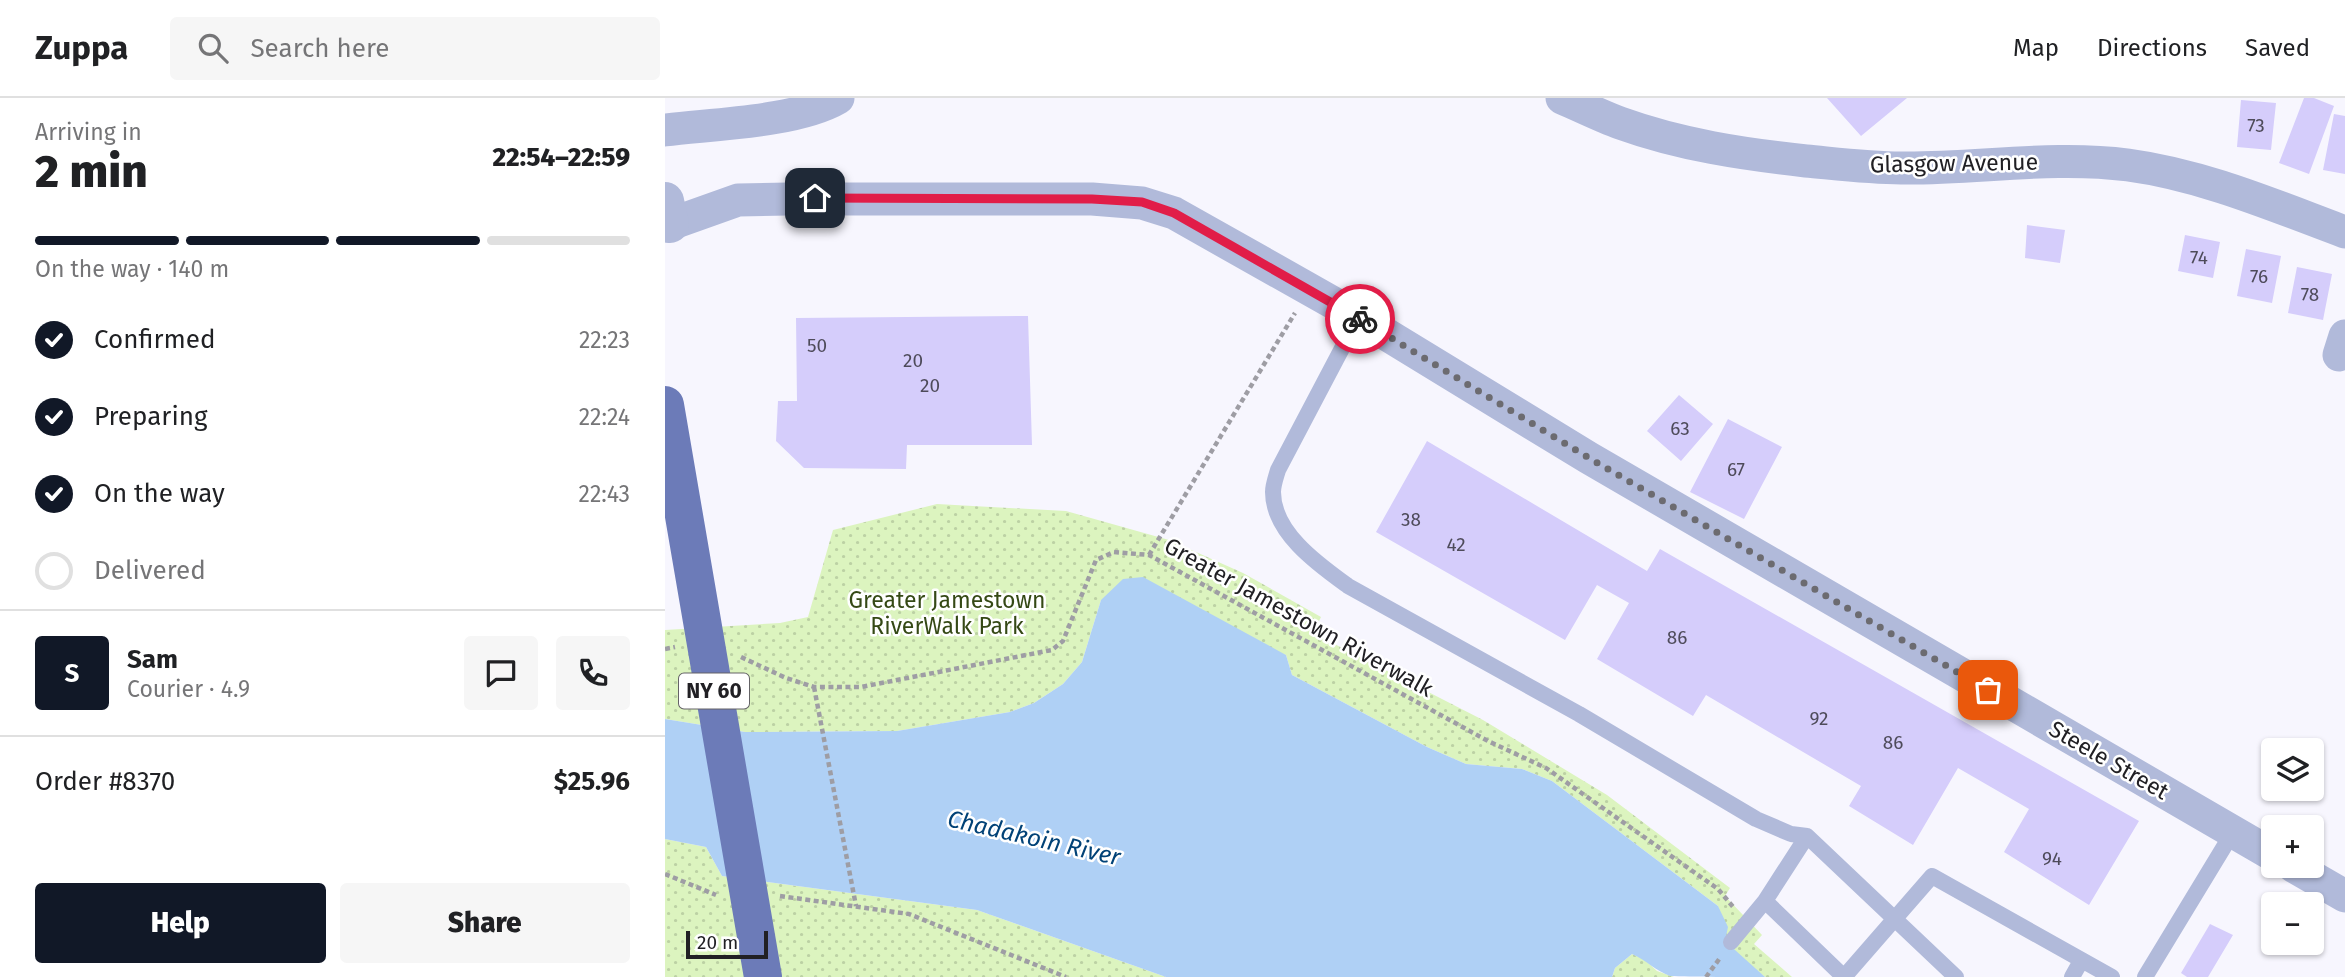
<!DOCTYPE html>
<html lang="en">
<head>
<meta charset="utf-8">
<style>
	:root { --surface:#fff; --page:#f6f6f6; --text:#202124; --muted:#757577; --line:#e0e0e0; --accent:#111827 }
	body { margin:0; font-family:"Fira Sans",sans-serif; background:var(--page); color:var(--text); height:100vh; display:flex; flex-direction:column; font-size:26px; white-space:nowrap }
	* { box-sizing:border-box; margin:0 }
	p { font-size:23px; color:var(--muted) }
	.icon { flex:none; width:38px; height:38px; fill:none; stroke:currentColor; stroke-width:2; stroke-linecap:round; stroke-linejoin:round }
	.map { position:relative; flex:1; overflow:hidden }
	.side { display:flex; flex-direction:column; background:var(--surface); width:665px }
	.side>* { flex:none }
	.tools { position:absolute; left:1596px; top:640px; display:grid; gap:14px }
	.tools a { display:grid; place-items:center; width:63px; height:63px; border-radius:7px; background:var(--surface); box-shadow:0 2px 5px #0004; font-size:35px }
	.scale { position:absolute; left:21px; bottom:18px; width:82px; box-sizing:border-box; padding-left:7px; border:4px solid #212024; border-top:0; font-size:19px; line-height:24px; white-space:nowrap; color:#212024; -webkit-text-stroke:5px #fff; paint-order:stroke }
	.pin { position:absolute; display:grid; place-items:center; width:60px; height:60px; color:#fff; margin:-30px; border-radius:14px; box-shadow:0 4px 10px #0006 }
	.courier { position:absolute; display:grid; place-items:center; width:70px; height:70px; margin:-35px; border:5px solid #e11d48; border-radius:50%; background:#fff; color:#222; box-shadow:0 2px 9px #0007 }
	.overview em { font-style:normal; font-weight:800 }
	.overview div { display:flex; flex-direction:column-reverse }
	.overview { display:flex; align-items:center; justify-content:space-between; height:119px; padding:0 35px }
	h1 { font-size:46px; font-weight:800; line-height:52px }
	.bar { display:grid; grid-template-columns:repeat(4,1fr); gap:10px 7px; align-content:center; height:84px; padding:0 35px }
	.bar i { height:9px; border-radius:5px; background:var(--line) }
	.bar .selected { background:var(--accent) }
	.bar p { grid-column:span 4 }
	.line { display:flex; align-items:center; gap:18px; padding:0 35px; border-top:2px solid var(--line) }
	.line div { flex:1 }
	.round { display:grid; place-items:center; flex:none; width:74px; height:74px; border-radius:7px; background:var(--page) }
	ol { padding:0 35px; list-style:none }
	li { display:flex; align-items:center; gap:21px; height:77px }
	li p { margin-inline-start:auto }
	li .icon { padding:7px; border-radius:50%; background:var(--accent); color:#fff; stroke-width:4 }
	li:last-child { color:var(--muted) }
	li i { width:38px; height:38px; border:4px solid var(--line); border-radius:50% }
	.cta { display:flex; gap:14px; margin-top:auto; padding:14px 35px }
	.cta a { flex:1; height:80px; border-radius:7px; background:var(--accent); color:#fff; font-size:28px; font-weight:800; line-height:80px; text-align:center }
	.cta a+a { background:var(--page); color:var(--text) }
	header { display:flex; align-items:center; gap:42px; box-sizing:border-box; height:98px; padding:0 35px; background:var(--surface); border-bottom:2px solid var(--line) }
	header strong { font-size:33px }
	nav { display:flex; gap:38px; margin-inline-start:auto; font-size:24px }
	.search { width:490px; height:63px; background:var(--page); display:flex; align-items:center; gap:18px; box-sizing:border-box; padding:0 24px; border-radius:7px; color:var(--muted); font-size:26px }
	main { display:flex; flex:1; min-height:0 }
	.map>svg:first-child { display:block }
	.park { fill:url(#park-dots) }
	.water { fill:#afd0f5 }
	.building { fill:#d5cdfb }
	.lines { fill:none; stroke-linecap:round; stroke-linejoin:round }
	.path { stroke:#9e9da4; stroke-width:4.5; stroke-dasharray:5 3.5; stroke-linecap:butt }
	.service { stroke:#b1bada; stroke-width:16 }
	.minor { stroke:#b1bada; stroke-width:33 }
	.tertiary { stroke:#b1bada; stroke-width:38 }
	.trunk-bridge { stroke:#6c7bb8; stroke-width:38 }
	.done { stroke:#6c6b70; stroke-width:7; stroke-dasharray:0 12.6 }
	.route { stroke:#e11d48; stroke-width:9 }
	.labels { text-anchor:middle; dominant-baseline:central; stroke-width:5; stroke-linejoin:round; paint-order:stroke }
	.number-label { font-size:19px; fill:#4e4b5a }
	.shield { fill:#fff; stroke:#646366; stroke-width:2 }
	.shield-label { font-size:21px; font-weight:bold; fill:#212024 }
	.street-label { font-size:23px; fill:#212024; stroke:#fff }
	.park-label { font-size:23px; fill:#354915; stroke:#fff }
	.water-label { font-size:24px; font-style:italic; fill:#014277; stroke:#fff }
</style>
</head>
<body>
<header>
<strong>Zuppa</strong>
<div class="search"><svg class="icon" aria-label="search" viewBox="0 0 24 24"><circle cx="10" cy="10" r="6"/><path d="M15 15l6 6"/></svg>Search here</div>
<nav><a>Map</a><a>Directions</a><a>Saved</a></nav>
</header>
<main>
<section class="side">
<div class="overview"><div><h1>2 min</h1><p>Arriving in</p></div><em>22:54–22:59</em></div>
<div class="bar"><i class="selected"></i><i class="selected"></i><i class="selected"></i><i></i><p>On the way · 140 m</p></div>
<ol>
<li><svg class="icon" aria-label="check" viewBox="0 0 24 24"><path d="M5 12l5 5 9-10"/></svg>Confirmed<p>22:23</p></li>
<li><svg class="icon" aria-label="check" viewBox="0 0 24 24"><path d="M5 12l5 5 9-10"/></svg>Preparing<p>22:24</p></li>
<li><svg class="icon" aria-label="check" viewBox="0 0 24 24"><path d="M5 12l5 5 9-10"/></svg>On the way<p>22:43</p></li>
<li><i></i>Delivered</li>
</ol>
<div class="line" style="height:126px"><b class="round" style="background:var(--accent);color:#fff">S</b><div><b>Sam</b><p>Courier · 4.9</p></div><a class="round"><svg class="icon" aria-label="chat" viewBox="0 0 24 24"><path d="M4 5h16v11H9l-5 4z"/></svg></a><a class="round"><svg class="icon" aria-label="phone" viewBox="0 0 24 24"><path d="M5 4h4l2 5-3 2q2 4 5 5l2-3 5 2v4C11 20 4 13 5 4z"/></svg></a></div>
<div class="line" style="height:91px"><div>Order #8370</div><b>$25.96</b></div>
<div class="cta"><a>Help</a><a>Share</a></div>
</section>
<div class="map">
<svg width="1680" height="879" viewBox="0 0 1680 879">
	<defs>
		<pattern id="park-dots" width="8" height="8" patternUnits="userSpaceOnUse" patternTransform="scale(1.75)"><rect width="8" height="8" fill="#dcf4bf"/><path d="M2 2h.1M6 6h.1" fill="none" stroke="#bcd1a4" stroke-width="1.8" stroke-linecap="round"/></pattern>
	</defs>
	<rect width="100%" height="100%" fill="#f7f6fe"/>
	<path class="park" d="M272,406L401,413L504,442L578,475L656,519L648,535L818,622L942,697L1065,790L1060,798L1097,837L1089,846L1127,879H1100L1078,862L1060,843L1053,808L887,683L857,671L801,666L762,649L627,577L621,557L436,502L417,564L398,586L369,605L345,614L232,633L80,634L0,621V532L115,525L143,519L168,432Z
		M0,741L41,749L57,778L312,812L501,879H0Z
		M967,856L979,861L992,873L1009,879H947L950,870Z"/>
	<path class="water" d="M478,479L621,557L627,577L762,649L801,666L857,671L887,683L1053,808L1063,829L1060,843L1100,879C1078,879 1024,879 1005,878C991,873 981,862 967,856L950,870L947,879H501L312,812L57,778L41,749L0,741V621L80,634L232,633L345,614L369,605L398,586L417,564L436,502L458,481Z"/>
	<path class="building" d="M1162,0H1242L1196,38Z
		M1639,0H1649L1669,8L1644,76L1614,65Z
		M1576,2L1611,5L1606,52L1572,49Z
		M1669,16L1680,18V76L1658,72Z
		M1362,127L1400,132L1395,165L1360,160Z
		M1520,137L1555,144L1548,180L1513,173Z
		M1581,151L1616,158L1607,205L1572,198Z
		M1632,169L1667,176L1658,222L1623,215Z
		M363,218L367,347H242L241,371L139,370L111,343L113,303H132L131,220Z
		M1014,297L1048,326L1016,363L982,333Z
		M1063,321L1117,349L1079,421L1025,394Z
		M762,343L982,473L995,451L1474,723L1424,807L1339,754L1364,711L1293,670L1248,747L1184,708L1196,688L1041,597L1028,618L932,561L964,505L932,487L900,542L711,434Z
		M1545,826L1568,837L1543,879H1522L1516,875Z"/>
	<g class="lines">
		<path class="path" d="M484,457L630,215
			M0,551L10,549
			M76,559L121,580L149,589H196L387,552L398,543L431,462L449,454L484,457L823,643L881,670L1053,791L1069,810
			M149,589L191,808
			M0,776L51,797
			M115,798L244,816L401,879
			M1041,879L1055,860"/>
		<path class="service" d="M693,220L613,372C611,379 608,387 608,394C608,435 654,467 683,488L914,616L1091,721L1126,736L1142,738L1291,879
			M1100,803L1179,879
			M1066,844L1100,803L1142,738
			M1179,879L1267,778L1447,879
			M1407,879L1416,863
			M1480,879L1568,734"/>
		<path class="minor" d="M897,0C916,8 936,18 955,25C1016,47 1078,56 1141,63C1173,66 1205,70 1236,70C1312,71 1388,57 1463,67C1538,77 1610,108 1680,134
			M0,32C48,26 132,24 173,0
			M0,128L73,102L123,101H427L477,105L509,115L688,216L924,360L1608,757
			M1674,257L1680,238
			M1628,768L1680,798"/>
		<path class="tertiary" d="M0,103L5,126"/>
		<path class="trunk-bridge" d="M0,307L98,879"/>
	</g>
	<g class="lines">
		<path class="done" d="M695,221L924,360L1323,592"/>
		<path class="route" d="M150,100L427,101L477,104L509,115L695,221"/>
	</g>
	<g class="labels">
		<g class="number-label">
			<text x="1591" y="27">73</text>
			<text x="1534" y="159">74</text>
			<text x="1594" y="178">76</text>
			<text x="1645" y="196">78</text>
			<text x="152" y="247">50</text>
			<text x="248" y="262">20</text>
			<text x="265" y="287">20</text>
			<text x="1015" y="330">63</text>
			<text x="1071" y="371">67</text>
			<text x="746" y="421">38</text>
			<text x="791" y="446">42</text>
			<text x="1012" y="539">86</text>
			<text x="1154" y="620">92</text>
			<text x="1228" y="644">86</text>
			<text x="1387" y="760">94</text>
		</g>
		<rect class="shield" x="14" y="575.5" width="70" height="35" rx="5"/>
		<g class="shield-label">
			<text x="49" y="593">NY 60</text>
		</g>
		<g class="street-label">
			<text transform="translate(1289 65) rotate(-1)">Glasgow Avenue</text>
			<text transform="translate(634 519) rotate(29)">Greater Jamestown Riverwalk</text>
			<text transform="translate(1444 662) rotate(30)">Steele Street</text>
		</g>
		<g class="park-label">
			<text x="282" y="502">Greater Jamestown<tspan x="282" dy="26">RiverWalk Park</tspan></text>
		</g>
		<g class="water-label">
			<text transform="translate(369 740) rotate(13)">Chadakoin River</text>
		</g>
	</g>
</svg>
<div class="tools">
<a><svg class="icon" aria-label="layers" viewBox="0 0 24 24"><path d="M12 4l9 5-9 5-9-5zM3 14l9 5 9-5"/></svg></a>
<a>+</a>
<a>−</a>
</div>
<div class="scale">20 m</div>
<div class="pin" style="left:1323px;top:592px;background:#ea580c"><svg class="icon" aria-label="bag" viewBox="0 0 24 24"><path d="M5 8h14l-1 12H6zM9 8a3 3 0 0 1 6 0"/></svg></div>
<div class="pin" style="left:150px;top:100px;background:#1f2937"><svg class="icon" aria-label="home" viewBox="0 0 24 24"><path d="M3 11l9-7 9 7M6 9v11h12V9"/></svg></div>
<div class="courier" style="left:695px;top:221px"><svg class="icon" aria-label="bike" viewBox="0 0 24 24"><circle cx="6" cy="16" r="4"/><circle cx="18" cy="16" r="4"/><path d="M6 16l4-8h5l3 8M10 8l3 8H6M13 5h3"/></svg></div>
</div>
</main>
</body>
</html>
